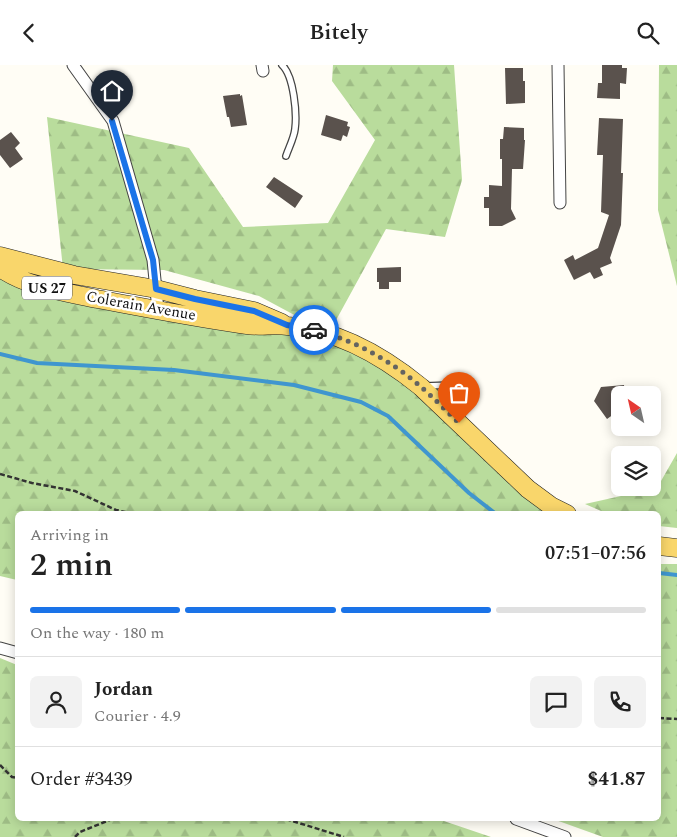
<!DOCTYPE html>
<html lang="en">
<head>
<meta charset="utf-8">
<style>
	:root { --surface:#fff; --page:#f2f2f2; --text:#222; --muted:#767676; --line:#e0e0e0; --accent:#1a73e8 }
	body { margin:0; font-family:Spectral,serif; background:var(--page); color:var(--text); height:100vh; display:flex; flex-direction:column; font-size:19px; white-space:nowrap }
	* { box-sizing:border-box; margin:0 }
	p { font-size:16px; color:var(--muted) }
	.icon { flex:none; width:28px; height:28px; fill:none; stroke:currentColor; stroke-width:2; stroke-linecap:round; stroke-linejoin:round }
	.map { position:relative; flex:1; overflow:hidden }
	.sheet { position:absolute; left:15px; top:446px; width:646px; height:310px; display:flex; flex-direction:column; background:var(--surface); border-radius:8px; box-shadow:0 2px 12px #0003 }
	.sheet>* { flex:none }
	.needle { width:32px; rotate:326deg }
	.fabs { position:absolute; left:611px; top:321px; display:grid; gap:10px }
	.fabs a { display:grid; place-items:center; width:50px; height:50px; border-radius:8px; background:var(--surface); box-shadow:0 2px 12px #0003; font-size:25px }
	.pin { position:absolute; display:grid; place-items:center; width:42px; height:42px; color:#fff; margin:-51px -21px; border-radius:50% 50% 50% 0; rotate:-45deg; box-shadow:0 0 5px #0007 }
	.pin .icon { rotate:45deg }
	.courier { position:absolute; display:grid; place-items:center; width:50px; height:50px; margin:-25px; border:4px solid #1a73e8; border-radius:50%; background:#fff; color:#222; box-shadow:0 1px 6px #0007 }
	.overview em { font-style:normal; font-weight:600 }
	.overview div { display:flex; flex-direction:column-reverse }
	.overview { display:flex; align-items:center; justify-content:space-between; height:85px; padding:0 15px }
	h1 { font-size:32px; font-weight:600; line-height:38px }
	.bar { display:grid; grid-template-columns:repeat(4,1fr); gap:8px 5px; align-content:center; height:60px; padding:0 15px }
	.bar i { height:6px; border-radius:4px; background:var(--line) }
	.bar .on { background:var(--accent) }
	.bar p { grid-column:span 4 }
	.line { display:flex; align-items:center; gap:12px; padding:0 15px; border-top:1px solid var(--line) }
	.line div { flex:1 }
	.round { display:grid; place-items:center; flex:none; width:52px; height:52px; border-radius:8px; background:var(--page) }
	header { display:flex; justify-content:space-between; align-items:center; height:65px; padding:0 15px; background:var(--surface); font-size:22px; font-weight:600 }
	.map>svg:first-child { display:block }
	.forest { fill:url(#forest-firs) }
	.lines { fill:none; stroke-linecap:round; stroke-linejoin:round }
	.stream { stroke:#3f96cf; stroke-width:4 }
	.building { fill:#5a524d }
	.lane-casing { stroke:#444; stroke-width:8 }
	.street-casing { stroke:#444; stroke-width:13 }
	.primary-casing { stroke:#222; stroke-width:19 }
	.path { stroke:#333; stroke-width:2.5; stroke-dasharray:5 2.5; stroke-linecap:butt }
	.lane { stroke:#fff; stroke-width:5.5 }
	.street { stroke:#fff; stroke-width:11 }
	.primary { stroke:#f9d66b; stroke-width:18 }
	.done { stroke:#646461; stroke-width:5; stroke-dasharray:0 9 }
	.route { stroke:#1a73e8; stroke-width:6 }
	.labels { text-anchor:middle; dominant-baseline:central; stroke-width:5; stroke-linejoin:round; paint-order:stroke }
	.shield { fill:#fff; stroke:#585858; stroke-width:1 }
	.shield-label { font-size:14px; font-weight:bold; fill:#111 }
	.street-label { font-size:15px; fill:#111; stroke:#fff }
</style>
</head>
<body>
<header><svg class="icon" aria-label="back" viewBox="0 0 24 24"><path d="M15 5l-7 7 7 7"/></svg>Bitely<svg class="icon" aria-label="search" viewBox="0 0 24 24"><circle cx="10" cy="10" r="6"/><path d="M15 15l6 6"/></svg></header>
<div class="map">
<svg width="677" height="772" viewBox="0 0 677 772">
	<defs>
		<pattern id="forest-firs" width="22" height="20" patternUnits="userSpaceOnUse" patternTransform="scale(1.25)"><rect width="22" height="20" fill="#b9dc9c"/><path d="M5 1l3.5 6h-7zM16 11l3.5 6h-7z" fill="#9ebc85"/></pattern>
	</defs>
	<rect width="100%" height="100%" fill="#fffdf5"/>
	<path class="forest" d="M333,0H454L462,115L445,172L386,164L329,268L385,295L553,449H18L17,515L0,511V203L40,222L326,267L259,231L164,205L63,204L47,52L189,83L243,162L328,158L375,75L332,16Z
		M659,0H677V221L658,145Z
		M677,388V463L659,461V449H608L585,439L657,423Z
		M659,499H677V772H603L553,754H659Z
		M0,593L17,600L18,754H438L491,772H0Z"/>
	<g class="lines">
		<path class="stream" d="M0,289L37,298L174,305L294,320L361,337L388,351L469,428L496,449
			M659,508L677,510"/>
	</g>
	<path class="building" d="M602,0H622V3H627L626,19L620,18V34L597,33L598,18H602Z
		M505,3H523V16H525V38L506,39Z
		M240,29V31L242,30L247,60L231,62L229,52H227L223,31Z
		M326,50L348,57L347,61L350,62L347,72L343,70L341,76L321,70Z
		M599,53L623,54L621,108H623L621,160L610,193L612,198L600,203L603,210L594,214L590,207L574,215L564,195L573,190L575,195L598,183L609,150L601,147L603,90H597Z
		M504,62L524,63V75H525L523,104H512L511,144L516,154L502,161H489V143H484V132H489V120L502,121V94H500V74H503Z
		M11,67L20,78L15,83L23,94L10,103L0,90V75Z
		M274,112L303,131L295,143L266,122Z
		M401,202V217H389V224H379V217H377V203Z
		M624,320L625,330H620V349H614L607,354L594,336L601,322Z"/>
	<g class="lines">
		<g class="lane-casing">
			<path id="lane" d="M282,0C294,11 297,49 295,64C294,73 289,82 286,91
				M425,321L452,320"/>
		</g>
		<g class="street-casing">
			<path id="street" d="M73,0L113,56L153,195L158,245
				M262,0L263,6
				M558,0L560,138
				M0,583L18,588
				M516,754L565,772"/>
		</g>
		<g class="primary-casing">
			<path id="primary" d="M0,191L74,210L156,224L195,234L254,246L282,258
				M0,203C27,222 65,227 97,234C147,243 196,253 247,260C260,262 274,259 288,261C338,265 383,291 421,322L528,424L551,441L567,449
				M659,481L677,483"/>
		</g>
		<path class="path" d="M0,409L32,418L75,426L116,445L135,449
			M659,653L677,654
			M0,700L12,712L18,713
			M286,754L344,772
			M75,772L80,767L112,754"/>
		<use href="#lane" class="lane"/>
		<use href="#street" class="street"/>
		<use href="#primary" class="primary"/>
	</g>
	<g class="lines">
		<path class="done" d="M314,265C352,274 390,295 420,321C433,332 446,346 459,358"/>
		<path class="route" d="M112,56L153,195L156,224L195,234L254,246L287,260L314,265"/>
	</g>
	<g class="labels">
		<rect class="shield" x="22" y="211.5" width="50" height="23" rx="4"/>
		<g class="shield-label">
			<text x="47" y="223">US 27</text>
		</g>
		<g class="street-label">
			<text transform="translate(141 241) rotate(10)">Colerain Avenue</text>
		</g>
	</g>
</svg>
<div class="fabs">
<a><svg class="needle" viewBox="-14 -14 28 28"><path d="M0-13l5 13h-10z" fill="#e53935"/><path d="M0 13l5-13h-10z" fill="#767676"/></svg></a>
<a><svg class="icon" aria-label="layers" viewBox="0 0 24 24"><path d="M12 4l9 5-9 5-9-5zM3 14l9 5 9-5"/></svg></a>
</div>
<div class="pin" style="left:459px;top:358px;background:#ea580c"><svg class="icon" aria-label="bag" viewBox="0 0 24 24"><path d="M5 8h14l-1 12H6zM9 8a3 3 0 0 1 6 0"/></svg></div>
<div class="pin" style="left:112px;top:56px;background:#1f2937"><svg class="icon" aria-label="home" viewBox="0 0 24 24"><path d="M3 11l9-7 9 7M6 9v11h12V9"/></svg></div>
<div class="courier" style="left:314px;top:265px"><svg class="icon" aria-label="car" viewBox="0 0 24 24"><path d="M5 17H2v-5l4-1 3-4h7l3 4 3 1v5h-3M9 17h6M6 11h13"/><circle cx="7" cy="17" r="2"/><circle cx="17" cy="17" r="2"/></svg></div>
<section class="sheet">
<div class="overview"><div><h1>2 min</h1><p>Arriving in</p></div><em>07:51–07:56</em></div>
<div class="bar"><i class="on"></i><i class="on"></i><i class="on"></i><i></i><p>On the way · 180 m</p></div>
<div class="line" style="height:90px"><a class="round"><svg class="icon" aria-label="person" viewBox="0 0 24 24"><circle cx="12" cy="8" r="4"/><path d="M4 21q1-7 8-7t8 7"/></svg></a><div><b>Jordan</b><p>Courier · 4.9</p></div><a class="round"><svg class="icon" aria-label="chat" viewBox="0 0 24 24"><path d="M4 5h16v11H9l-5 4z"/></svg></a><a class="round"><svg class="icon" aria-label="phone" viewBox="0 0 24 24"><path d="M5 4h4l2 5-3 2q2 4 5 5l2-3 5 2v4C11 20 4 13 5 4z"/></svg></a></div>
<div class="line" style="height:65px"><div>Order #3439</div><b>$41.87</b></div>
</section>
</div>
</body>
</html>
